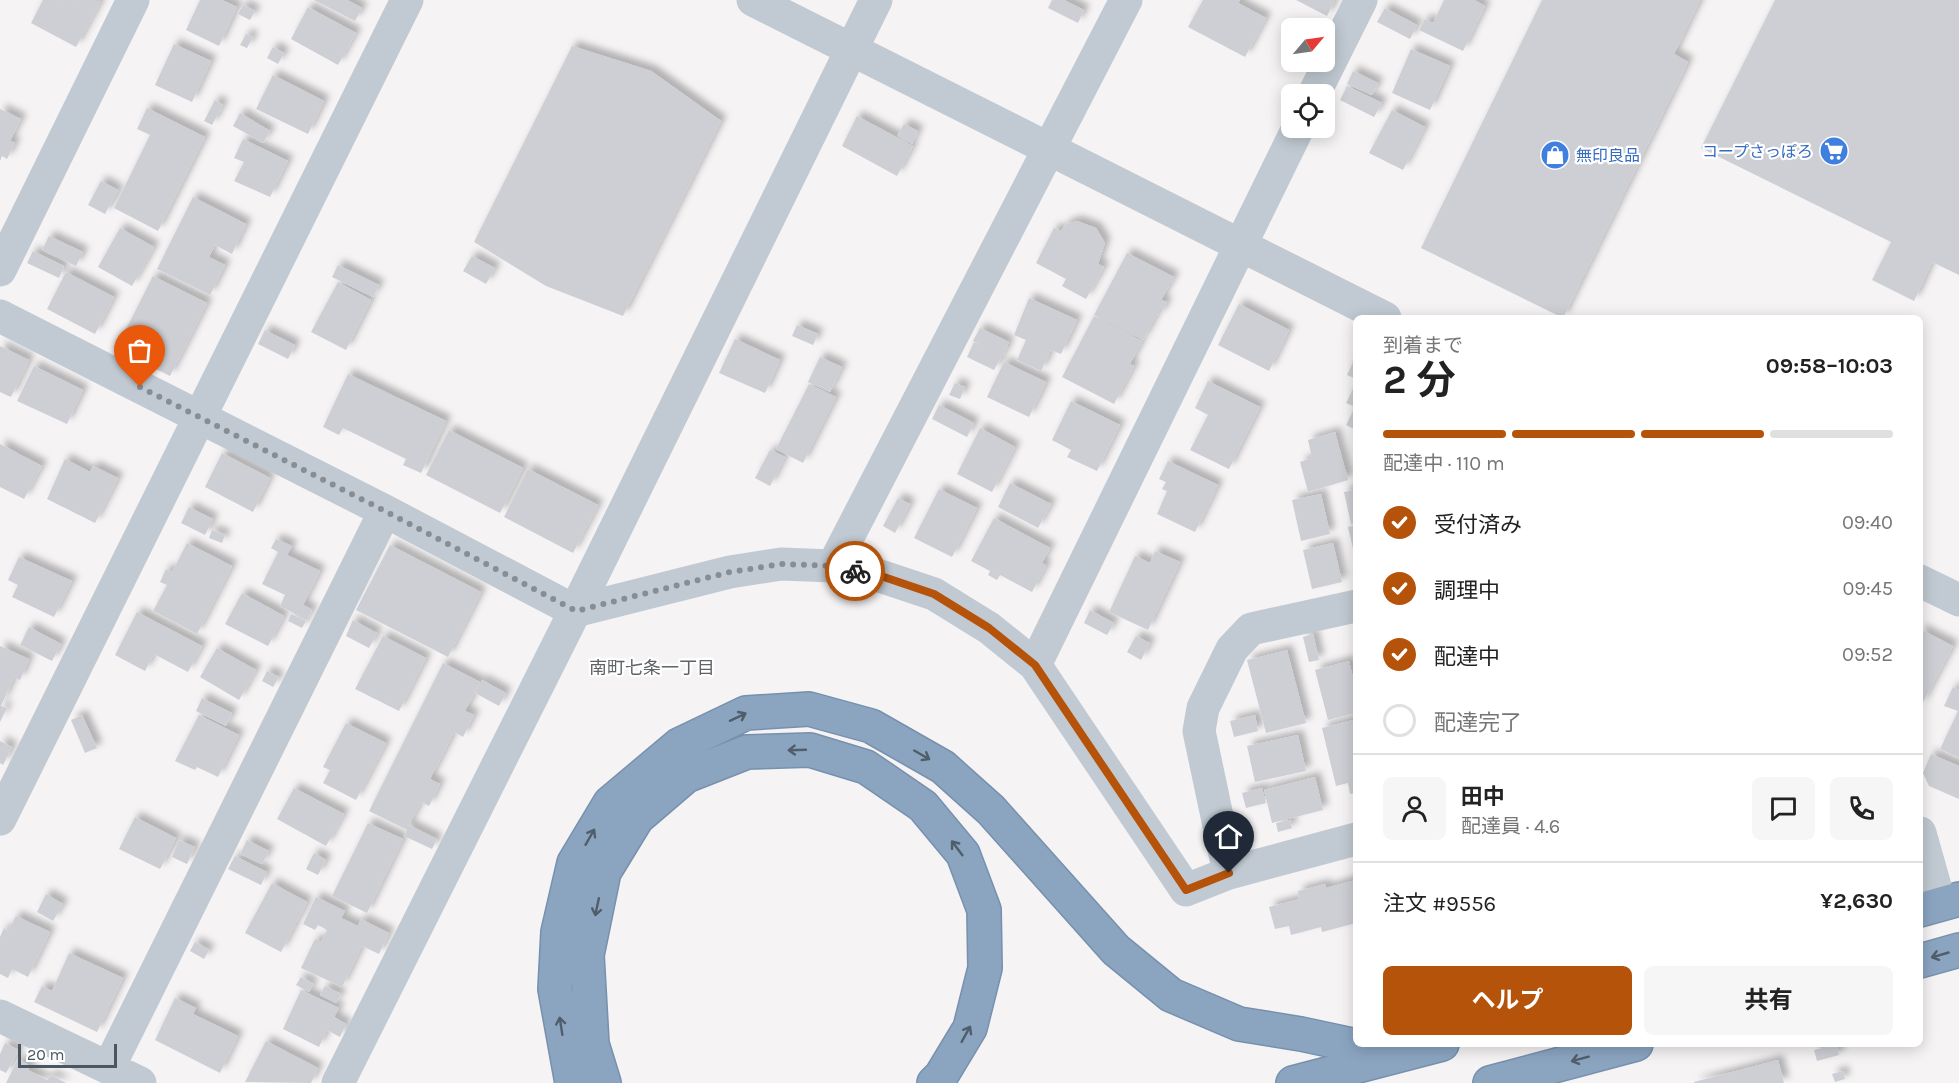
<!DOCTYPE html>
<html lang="ja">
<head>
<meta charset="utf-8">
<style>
	:root { --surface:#fff; --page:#f6f6f6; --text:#222; --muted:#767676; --line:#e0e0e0; --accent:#b45309 }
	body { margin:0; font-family:Karla,"Noto Sans JP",sans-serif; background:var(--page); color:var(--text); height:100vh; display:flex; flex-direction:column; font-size:22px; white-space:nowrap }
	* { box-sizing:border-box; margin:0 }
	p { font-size:20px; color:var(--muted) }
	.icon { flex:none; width:33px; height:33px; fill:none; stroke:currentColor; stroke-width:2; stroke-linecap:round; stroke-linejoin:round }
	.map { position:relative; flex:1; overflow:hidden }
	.panel { position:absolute; left:1353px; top:315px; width:570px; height:732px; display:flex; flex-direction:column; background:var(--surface); border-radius:9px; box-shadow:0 3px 15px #0003 }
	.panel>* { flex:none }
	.needle { width:39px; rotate:61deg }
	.buttons { position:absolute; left:1281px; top:18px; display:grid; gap:12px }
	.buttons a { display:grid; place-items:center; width:54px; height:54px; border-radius:9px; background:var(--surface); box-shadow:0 3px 15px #0003; font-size:30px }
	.scale { position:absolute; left:18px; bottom:15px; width:99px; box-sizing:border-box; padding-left:6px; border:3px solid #4a5661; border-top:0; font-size:16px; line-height:21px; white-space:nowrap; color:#4a5661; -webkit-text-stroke:4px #fff; paint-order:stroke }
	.pin { position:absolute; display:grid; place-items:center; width:51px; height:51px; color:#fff; margin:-62px -26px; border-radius:50% 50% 50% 0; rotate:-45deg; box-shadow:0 0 6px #0007 }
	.pin .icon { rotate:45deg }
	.courier { position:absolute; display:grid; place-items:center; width:60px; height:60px; margin:-30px; border:4px solid #b45309; border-radius:50%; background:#fff; color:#222; box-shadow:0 2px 8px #0007 }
	.summary em { font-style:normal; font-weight:700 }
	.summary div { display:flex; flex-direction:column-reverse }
	.summary { display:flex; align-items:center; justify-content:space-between; height:102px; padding:0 30px }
	h1 { font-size:39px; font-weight:700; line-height:45px }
	.bar { display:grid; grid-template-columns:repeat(4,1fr); gap:9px 6px; align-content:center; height:72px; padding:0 30px }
	.bar i { height:8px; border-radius:4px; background:var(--line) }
	.bar .selected { background:var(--accent) }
	.bar p { grid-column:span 4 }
	.line { display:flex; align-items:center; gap:15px; padding:0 30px; border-top:2px solid var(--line) }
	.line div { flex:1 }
	.round { display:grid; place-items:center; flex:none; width:63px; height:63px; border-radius:9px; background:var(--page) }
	ol { padding:0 30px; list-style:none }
	li { display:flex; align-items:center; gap:18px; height:66px }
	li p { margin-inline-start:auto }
	li .icon { padding:6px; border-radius:50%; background:var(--accent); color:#fff; stroke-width:4 }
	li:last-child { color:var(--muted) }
	li i { width:33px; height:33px; border:3px solid var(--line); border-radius:50% }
	.action { display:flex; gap:12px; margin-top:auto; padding:12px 30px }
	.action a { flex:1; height:69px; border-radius:9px; background:var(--accent); color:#fff; font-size:24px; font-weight:700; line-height:69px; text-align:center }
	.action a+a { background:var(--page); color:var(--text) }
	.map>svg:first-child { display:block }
	.building { fill:#cdcfd5; filter:url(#shadow) }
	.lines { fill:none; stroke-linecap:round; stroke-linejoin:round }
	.highway-casing { stroke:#7690ad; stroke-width:36 }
	.minor { stroke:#c1cad2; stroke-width:33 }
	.highway { stroke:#8ba5c1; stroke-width:33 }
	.oneway { stroke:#505e6b }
	.done { stroke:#868d94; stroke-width:6; stroke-dasharray:0 10.8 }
	.route { stroke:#b45309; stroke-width:8 }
	.labels { text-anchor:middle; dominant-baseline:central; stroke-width:4.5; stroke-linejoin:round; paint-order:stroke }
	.shop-label { font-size:16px; fill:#366cbe; stroke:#fff; text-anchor:end }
	.neighbourhood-label { font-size:18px; fill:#5f6368; stroke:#fff }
</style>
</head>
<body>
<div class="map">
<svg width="1959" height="1083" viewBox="0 0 1959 1083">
	<defs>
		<filter id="shadow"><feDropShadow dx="5.5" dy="-5.5" stdDeviation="3" flood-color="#0004"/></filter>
	</defs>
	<rect width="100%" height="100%" fill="#f5f3f3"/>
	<path class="building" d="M43,0L101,1L76,47L31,23Z
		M200,0H222L237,7L219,46L186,30Z
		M314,0H347L362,8L355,21Z
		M1052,0H1064L1084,10L1078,23L1048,8Z
		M1203,0H1240L1238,3L1266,18L1245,57L1188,27Z
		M1296,0H1335L1327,16Z
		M1444,0H1474L1485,6L1463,51L1419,30L1425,19L1433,23Z
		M1542,0H1700L1674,54L1688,62L1563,318L1421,248Z
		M1775,0H1959V275L1932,262L1914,301L1872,280L1891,242L1701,148Z
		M243,5L255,11L250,20L238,14Z
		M308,7L356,33L338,65L291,39Z
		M1385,8L1417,25L1410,39L1377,22Z
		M246,34L253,37L247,48L240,45Z
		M174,44L211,61L192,102L155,85Z
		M572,46L651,71L721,121L623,316L546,286L474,242Z
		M273,47L284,53L278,64L267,58Z
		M1411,49L1450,66L1430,110L1392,93Z
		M1353,71L1378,83L1372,95L1347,84Z
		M273,75L324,101L308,134L256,109Z
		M1347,86L1382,103L1374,117L1340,100Z
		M215,100L223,105L212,125L204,121Z
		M147,108L205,137L158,231L114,208L150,135L137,129Z
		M0,109L21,119L10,141L15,143L7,159L2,156L0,161Z
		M1392,110L1425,127L1403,170L1369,153Z
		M240,113L270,131L263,143L233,126Z
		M857,116L913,146L897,176L842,146Z
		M904,124L918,131L912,144L897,136Z
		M243,139L288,161L270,197L234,181L244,162L234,158Z
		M101,181L118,190L105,214L88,205Z
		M193,197L246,224L232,254L215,245L209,257L225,265L210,295L157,269Z
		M1077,221L1096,228L1105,243L1098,264L1104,267L1086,299L1062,286L1066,279L1036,263L1054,228L1061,231L1066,224Z
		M120,228L154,247L132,286L98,267Z
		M49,236L83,252L76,266L42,250Z
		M33,251L64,266L59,278L27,263Z
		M1127,253L1174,277L1161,300L1167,302L1160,315L1157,314L1143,340L1094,315Z
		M472,256L495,268L486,284L463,271Z
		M338,265L379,285L373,297L332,277Z
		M66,272L114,297L95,334L47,309Z
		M153,276L207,303L170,376L116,349Z
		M338,282L371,300L346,350L311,332Z
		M1029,298L1077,320L1061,354L1051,350L1041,371L1017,360L1026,340L1014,335Z
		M1239,304L1289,330L1269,371L1218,345Z
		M1094,316L1142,341L1130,364L1134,366L1114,404L1062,377Z
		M797,325L818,334L813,345L792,336Z
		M980,328L1009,342L1003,356L973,341Z
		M265,330L295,345L288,359L258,344Z
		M735,339L780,360L765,393L719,373Z
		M974,342L1002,356L994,370L967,357Z
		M0,346L29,360L11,397L0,392Z
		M1356,356V379L1347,375Z
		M820,357L842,367L830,392L808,382Z
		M1004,362L1046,382L1029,417L987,397Z
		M34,366L83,390L67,424L17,401Z
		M348,374L446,421L421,473L403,465L406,459L343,428L339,435L323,427Z
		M1208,381L1260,407L1229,469L1190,450L1208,415L1195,408Z
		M955,383L965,387L960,399L949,395Z
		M809,384L836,397L803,463L776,449Z
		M1354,387L1356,388V430L1346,425L1355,407L1346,403Z
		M1071,401L1120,425L1097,471L1067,457L1071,450L1052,440Z
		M939,405L974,423L967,437L932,419Z
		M980,428L1015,447L992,492L957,474Z
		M449,430L523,468L500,513L426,475Z
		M1335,432L1348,480L1308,492L1300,462L1312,458L1308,440Z
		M0,444L42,466L24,499L0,487Z
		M770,450L785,457L770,486L755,478Z
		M222,453L270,478L253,512L205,487Z
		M65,459L90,472L93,466L118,478L95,523L47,499Z
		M1168,461L1218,485L1195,532L1157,514L1167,491L1162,489L1166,482L1159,479Z
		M528,469L598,505L573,553L504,517Z
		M1010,483L1051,504L1038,528L998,507Z
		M939,489L977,508L952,557L914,538Z
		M1354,490L1356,500V523L1351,524L1344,492Z
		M1321,494L1330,534L1301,541L1292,500Z
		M898,498L910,504L895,533L883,526Z
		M189,507L213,519L205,535L181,523Z
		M994,518L1050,548L1042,563L1046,566L1032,592L1000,575L997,580L988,575L990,571L971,561Z
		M1356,525V557H1355L1348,527Z
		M212,530L225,535L222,543L209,538Z
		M276,539L292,546L287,555L320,571L303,605L312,610L307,620L280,606L285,595L262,584L278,552L271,548Z
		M187,543L232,566L197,634L153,611L167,585L160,582L166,569L172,572Z
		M1333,543L1342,582L1312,589L1303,550Z
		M390,545L481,592L448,657L356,610Z
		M1155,551L1180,562L1148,630L1109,612L1135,556L1150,563Z
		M19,557L72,581L54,617L12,597L18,585L8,580Z
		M242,593L284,616L268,646L225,624Z
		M1090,610L1114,623L1107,635L1084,623Z
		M137,612L202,646L188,672L154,654L145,671L115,655Z
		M291,614L306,621L302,628L288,621Z
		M353,620L377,633L369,648L346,636Z
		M29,627L61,644L52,661L20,645Z
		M1920,629L1953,646L1920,708Z
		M1313,634L1319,660L1309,662L1303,637Z
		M383,636L426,658L399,711L355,689Z
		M1136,636L1150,643L1141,660L1127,652Z
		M0,646L29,659L20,680L14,677L1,706L7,708L0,722Z
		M217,648L256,670L239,700L200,677Z
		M1287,650L1306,723L1266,733L1247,660Z
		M1349,661L1356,690V713L1328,720L1315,670Z
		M443,663L480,682L465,711L474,715L463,737L454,732L430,779L440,784L429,806L421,802L409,825L437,839L432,849L404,836L407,830L369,811Z
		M267,671L279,677L273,687L262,681Z
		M482,680L506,693L499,706L475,693Z
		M1953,687L1959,690V758L1940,749L1958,711L1944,706Z
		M202,698L232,713L226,726L196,711Z
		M82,715L97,748L85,753L71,720Z
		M199,715L239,735L218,777L197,767L195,770L175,761Z
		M1255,715L1258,731L1234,737L1230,721Z
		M1353,720L1356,731V793L1350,794L1348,783L1336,786L1322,728Z
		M346,723L386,743L356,800L323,783L330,770L323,767Z
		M1298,735L1306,771L1255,782L1247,746Z
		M0,741L12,747L3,765L0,763Z
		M1931,754L1959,766V799L1929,786L1923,773Z
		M1315,777L1323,810L1272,823L1264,790Z
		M294,788L344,814L326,846L277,819Z
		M1262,788L1266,803L1246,808L1242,793Z
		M135,817L176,838L160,869L119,849Z
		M1290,820L1292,828L1278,832L1276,823Z
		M368,823L403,839L367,913L332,896Z
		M179,840L195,847L187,864L172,857Z
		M247,840L269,851L262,864L240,854Z
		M314,853L326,860L318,875L306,869Z
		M235,856L267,872L261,885L228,869Z
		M1356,880V923L1322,932L1321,927L1291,935L1289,926L1275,929L1269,907L1299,899L1298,891L1325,884L1326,888Z
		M272,883L307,902L281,952L245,933Z
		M46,894L63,904L53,921L37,912Z
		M316,897L345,911L341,918L358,926L361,919L389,933L379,954L362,946L342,987L301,968L315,939L321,942L327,930L318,925L315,930L303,924Z
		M16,916L50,932L28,977L12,969L8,978L0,974V937L4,928L8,931Z
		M195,942L209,950L204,959L190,951Z
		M69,953L123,978L97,1032L34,1002L42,986L52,991Z
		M301,977L313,984L309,992L296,985Z
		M325,986L341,994L336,1003L320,995Z
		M301,990L339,1008L334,1017L346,1024L340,1037L327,1030L319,1047L283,1029Z
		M175,998L196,1008L193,1014L238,1036L220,1073L155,1040Z
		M266,1041L318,1068L311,1083L245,1082Z
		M5,1043L19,1050L6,1073L0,1070V1054Z
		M1837,1045L1839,1055L1817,1061L1814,1050Z
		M18,1059L30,1066L28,1070L47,1080L51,1075L66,1083H6Z
		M1778,1060L1784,1083H1694V1082Z
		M1843,1071L1845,1079L1835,1082L1832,1074Z"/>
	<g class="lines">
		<g class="highway-casing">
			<path id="highway" d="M1920,910L1959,899
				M1920,961L1959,950
				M572,1083L555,989L558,932L574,863L610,803L679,745L746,713L809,709L871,726L943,767L991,810L1116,950L1171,995L1239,1024L1301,1034L1399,1055
				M604,1083L592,1044L587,955L604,872L637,818L686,776L747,752L810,750L866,767L923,806L963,854L984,910L985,968L970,1028L941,1076L934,1083
				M1293,1083L1442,1044
				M1490,1083L1636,1044"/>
		</g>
		<path class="minor" d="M753,0L1385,318
			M1314,94L1361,0
			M0,270L133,0
			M0,316L385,511L575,611L730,572L781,564L833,566L877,575L934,594L989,628L1035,665L1186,890L1229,873L1356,839
			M833,566L1126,0
			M1920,581L1959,600
			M1035,665L1298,128
			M0,819L407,0
			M1920,833L1940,904
			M1229,873L1199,731L1203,708L1232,649L1251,629L1356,606
			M0,1016L140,1083
			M109,1067L385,511
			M338,1083L575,611L876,0"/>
		<use href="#highway" class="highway"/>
	</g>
	<defs><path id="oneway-shaft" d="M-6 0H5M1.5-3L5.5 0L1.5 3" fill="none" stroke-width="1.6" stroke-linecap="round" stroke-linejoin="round" transform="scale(1.5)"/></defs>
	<g class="oneway">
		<use href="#oneway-shaft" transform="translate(738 717) rotate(-25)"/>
		<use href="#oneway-shaft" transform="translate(797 750) rotate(178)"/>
		<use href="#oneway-shaft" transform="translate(922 755) rotate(30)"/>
		<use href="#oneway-shaft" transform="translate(590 837) rotate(-60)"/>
		<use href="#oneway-shaft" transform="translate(957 848) rotate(-127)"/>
		<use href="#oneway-shaft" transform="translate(597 907) rotate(102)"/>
		<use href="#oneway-shaft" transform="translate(1940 955) rotate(164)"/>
		<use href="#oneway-shaft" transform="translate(561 1026) rotate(-99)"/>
		<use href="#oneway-shaft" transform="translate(966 1034) rotate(-61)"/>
		<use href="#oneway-shaft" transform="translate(1580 1059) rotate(165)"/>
	</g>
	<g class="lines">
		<path class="done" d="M140,387L385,511L576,611L730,572L782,564L833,566L855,571"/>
		<path class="route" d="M855,571L878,575L934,594L989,628L1035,665L1186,890L1229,873"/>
	</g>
	<defs>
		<g id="supermarket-disc" transform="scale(1.5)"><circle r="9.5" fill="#3f7fe0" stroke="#fff"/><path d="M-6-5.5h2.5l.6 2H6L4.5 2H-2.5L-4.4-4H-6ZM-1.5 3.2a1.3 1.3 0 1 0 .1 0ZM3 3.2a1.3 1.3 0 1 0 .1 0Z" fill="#fff"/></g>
		<g id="shop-disc" transform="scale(1.5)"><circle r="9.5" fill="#3f7fe0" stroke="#fff"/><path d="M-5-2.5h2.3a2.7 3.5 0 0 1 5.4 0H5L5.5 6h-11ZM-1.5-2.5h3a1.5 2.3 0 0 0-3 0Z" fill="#fff"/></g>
	</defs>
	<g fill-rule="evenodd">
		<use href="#supermarket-disc" x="1834" y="151"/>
		<use href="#shop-disc" x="1555" y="155"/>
	</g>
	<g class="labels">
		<g class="shop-label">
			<text x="1813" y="151">コープさっぽろ</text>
			<text x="1576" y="155" text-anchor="start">無印良品</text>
		</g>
		<g class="neighbourhood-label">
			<text x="652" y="668">南町七条一丁目</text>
		</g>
	</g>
</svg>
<div class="buttons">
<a><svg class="needle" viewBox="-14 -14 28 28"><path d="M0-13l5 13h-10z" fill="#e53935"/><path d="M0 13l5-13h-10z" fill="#767676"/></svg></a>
<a><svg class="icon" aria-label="locate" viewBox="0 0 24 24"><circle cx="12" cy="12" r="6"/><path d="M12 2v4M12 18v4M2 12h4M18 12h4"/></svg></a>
</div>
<div class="scale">20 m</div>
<div class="pin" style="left:140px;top:387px;background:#ea580c"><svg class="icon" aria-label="bag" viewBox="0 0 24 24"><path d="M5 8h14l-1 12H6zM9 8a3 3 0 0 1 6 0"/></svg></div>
<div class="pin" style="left:1229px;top:873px;background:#1f2937"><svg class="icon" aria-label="home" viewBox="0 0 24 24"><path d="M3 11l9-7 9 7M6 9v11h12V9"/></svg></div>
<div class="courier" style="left:855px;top:571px"><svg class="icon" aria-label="bike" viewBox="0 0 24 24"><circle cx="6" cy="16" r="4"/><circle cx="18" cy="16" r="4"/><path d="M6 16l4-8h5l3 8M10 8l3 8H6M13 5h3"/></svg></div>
<section class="panel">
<div class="summary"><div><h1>2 分</h1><p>到着まで</p></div><em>09:58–10:03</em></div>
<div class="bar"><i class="selected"></i><i class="selected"></i><i class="selected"></i><i></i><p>配達中 · 110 m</p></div>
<ol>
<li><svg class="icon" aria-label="check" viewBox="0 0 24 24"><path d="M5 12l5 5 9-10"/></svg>受付済み<p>09:40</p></li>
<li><svg class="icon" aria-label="check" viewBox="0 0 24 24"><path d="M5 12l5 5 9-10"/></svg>調理中<p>09:45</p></li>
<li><svg class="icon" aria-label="check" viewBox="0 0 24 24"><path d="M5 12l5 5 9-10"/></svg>配達中<p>09:52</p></li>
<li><i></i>配達完了</li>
</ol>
<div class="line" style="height:108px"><a class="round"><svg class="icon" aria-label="person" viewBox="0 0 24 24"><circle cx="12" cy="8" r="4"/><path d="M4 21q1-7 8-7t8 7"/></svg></a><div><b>田中</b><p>配達員 · 4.6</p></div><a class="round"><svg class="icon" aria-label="chat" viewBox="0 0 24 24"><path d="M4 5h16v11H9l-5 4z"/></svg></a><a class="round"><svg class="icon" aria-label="phone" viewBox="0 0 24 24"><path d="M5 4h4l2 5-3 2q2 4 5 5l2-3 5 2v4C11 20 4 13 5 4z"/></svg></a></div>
<div class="line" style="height:78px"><div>注文 #9556</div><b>¥2,630</b></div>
<div class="action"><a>ヘルプ</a><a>共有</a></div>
</section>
</div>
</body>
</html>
